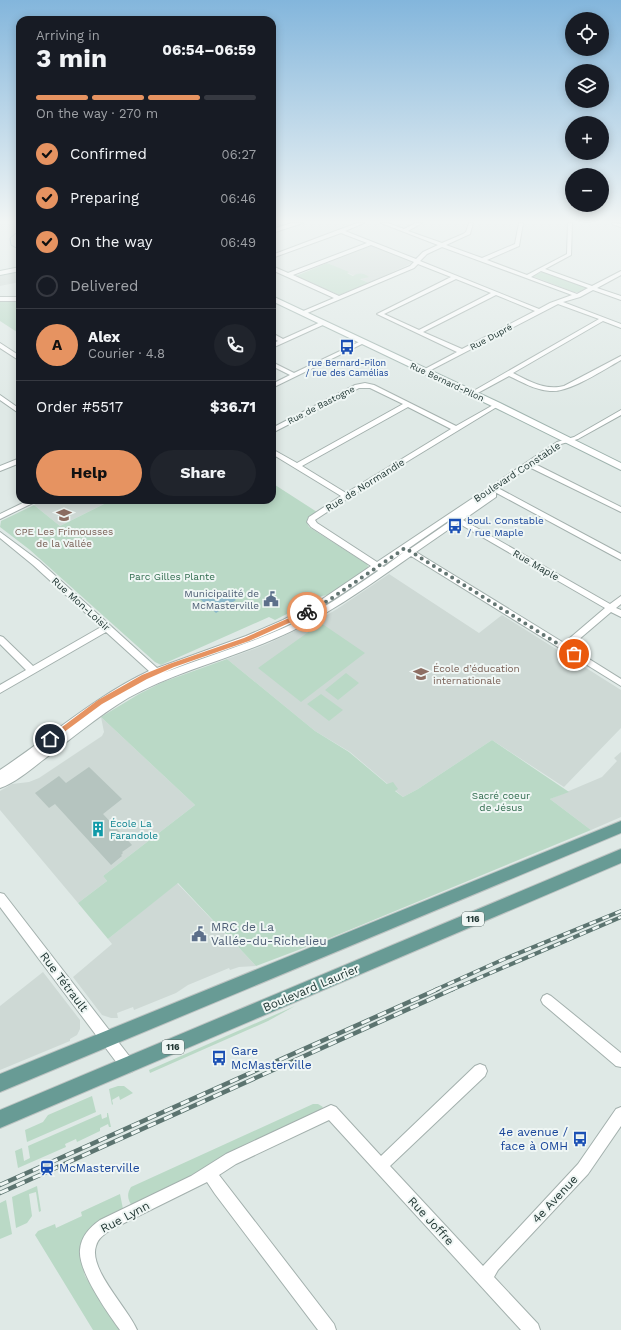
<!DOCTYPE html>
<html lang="en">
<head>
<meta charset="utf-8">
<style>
	:root { --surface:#171b24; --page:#20242c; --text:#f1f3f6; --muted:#9ea1a6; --line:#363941; --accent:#e69361 }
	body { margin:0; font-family:"Work Sans",sans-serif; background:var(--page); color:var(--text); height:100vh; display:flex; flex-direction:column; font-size:15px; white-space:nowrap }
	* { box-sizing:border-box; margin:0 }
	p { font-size:13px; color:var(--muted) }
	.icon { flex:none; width:22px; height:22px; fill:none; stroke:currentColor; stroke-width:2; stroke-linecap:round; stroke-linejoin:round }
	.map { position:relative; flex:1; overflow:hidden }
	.sheet { position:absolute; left:16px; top:16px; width:260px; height:488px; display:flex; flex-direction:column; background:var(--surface); border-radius:12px; box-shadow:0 2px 10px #0003 }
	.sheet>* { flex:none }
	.buttons { position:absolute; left:565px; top:12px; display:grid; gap:8px }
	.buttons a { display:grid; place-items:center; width:44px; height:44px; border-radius:50%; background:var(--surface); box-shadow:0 2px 10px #0003; font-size:20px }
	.pin { position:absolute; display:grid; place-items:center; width:34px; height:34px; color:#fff; margin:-17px; border:2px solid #fff; border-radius:50%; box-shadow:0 1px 4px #0007 }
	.courier { position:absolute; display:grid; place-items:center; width:40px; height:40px; margin:-20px; border:3px solid #e69361; border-radius:50%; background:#fff; color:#222; box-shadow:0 1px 5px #0007 }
	.overview em { font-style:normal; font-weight:700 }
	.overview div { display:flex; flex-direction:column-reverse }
	.overview { display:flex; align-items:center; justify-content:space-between; height:68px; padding:0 20px }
	h1 { font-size:26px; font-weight:700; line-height:30px }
	.bar { display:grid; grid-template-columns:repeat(4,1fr); gap:6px 4px; align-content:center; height:48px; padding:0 20px }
	.bar i { height:5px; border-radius:3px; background:var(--line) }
	.bar .current { background:var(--accent) }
	.bar p { grid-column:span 4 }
	.line { display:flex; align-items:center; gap:10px; padding:0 20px; border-top:1px solid var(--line) }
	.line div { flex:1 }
	.round { display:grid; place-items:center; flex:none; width:42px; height:42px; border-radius:21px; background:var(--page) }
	ol { padding:0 20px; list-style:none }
	li { display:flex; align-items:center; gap:12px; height:44px }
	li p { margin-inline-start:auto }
	li .icon { padding:4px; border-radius:50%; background:var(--accent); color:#111; stroke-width:4 }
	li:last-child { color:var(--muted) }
	li i { width:22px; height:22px; border:2px solid var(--line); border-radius:50% }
	.action { display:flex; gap:8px; margin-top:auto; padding:8px 20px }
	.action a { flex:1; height:46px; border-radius:24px; background:var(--accent); color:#111; font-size:16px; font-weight:700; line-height:46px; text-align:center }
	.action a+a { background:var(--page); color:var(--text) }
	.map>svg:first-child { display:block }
	.built { fill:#ced9d5 }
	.green { fill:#bad9c6 }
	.water { fill:#8bb8ca }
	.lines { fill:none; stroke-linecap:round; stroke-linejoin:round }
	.stream { stroke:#8bb8ca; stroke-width:1 }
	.building { fill:#b5c4bf }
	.street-casing { stroke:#a3b0ad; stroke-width:2 }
	.secondary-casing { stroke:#a0b4af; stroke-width:2 }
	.primary-casing { stroke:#bdc3c2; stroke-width:2 }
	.street { fill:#fff; fill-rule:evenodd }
	.secondary { fill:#fff; fill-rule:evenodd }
	.primary { fill:#689b95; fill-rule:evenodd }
	.rail-far1-casing { stroke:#5c7470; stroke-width:4 }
	.rail-casing { stroke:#5c7470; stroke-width:4.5 }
	.rail-far1 { stroke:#eff6f4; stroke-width:2.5; stroke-dasharray:7; stroke-linecap:butt }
	.rail { stroke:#eff6f4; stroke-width:3; stroke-dasharray:9; stroke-linecap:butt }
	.route { fill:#e69361 }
	.done { stroke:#647673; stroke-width:4; stroke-dasharray:0 7.2 }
	.labels { text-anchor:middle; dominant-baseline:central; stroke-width:4; stroke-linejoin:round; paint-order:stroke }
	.far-street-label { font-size:9px; fill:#223835; stroke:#eff6f4 }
	.far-transit-label { font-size:9px; fill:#164399; stroke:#eff6f4 }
	.shield { fill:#eff6f4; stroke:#60716e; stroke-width:1 }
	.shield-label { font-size:9px; font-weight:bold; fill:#223835 }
	.street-label { font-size:10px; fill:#223835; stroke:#eff6f4 }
	.transit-label { font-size:10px; fill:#164399; stroke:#eff6f4; text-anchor:start }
	.education-label { font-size:10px; fill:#785e54; stroke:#eff6f4 }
	.park-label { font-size:10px; fill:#306b4e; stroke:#eff6f4 }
	.service-label { font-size:10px; fill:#4e5e75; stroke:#eff6f4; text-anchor:end }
	.culture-label { font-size:10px; fill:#0d838f; stroke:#eff6f4; text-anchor:start }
	.near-service-label { font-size:12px; fill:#4e5e75; stroke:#eff6f4; text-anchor:start }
	.near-street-label { font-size:12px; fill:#223835; stroke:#eff6f4 }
	.near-transit-label { font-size:12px; fill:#164399; stroke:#eff6f4; text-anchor:start }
</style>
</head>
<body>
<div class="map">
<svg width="621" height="1330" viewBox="0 0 621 1330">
	<rect width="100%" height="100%" fill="#dfe9e6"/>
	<path class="built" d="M371,246L410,261L412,263L369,283L327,263Z
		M20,271V282L0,286V275Z
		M43,500H109L110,501L60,526L34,505Z
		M389,574L479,633L502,615L621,690V728L564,787L492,740L418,789L403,797L350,752L315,731L227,659L267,644L320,619L337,609Z
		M101,717L195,805L103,876L107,881L78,903L0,810V791L12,784L29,782L39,778L102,736L104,732Z
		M621,752V817L591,830L550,799L602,777L617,761L614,758Z
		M177,883L256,966L239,967L230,970L229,968L188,985L176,993L134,1010L133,1007L117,1013L118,1018H111L102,1015L73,977L112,944L108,939Z
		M43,972L80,1020V1029L77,1035L70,1039V1041L0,1070V1006Z"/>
	<path class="green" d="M327,263L349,272L347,273L353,276C359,272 364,273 369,277L360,279L369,283L339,295L296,276Z
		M544,271L586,287V288L579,292H574L532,276Z
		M0,300H20V334L0,321Z
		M272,483L317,512L307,519V523L309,527L367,564L369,568L329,595L322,596L277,619L275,620L269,617L161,665L155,662L30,550L0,527L1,521L34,505L60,526L110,501L109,500H272Z
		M321,623L365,653L301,702L258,668Z
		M227,659L315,731L349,752L387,784L393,782L398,789L395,791L403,797L418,789L492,740L569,792L550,799L591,830L330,938L256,966L178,883L108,939L78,903L107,881L103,876L195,805L101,717L139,694L163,682Z
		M346,673L359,683L338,700L325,690Z
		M321,694L343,710L329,721L307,704Z
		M295,1006L268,1021L150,1073L149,1070Z
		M118,1086H124L133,1093L120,1100L119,1096L112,1100L113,1104L112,1105L109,1089Z
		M92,1096L96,1112L27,1142L25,1130L43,1122L48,1115Z
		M313,1104H318L323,1107L319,1111L196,1174L132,1206C127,1199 127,1193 131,1187Z
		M107,1113H108L111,1127H109L108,1124L100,1128V1131L77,1142L76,1139L65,1144L66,1147L18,1168L15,1151L22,1148L24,1161L30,1158L28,1146L101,1114L102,1119L107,1117Z
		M37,1186L41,1211L39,1212L36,1192L29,1194L32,1216L27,1223L16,1228L12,1197Z
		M120,1194L123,1209L81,1259L85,1276L119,1330H93L35,1235L38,1231L55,1224L56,1228L82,1216L81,1212Z
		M6,1200L12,1234L0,1239V1203Z"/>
	<path class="water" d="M209,594L216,601L228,594L236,600L216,613L200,599Z"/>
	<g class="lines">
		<path class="stream" d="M20,230L10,238L11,245L20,250"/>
	</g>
	<path class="building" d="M89,767L122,799L103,814L132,845L122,852L123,853L121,855L122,856L111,865L55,804L49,808L35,793L59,776L66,783Z"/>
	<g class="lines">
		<g class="street-casing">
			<path id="street" d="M357,223H364L345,231L416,259L423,252L438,245L381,223H388L404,229L416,223H422L408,231L442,243L463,234L466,232L469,223H473L470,234L446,245L482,258L515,244L519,223H523L519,246L487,260L527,275L567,254L568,223H572L571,255L545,269L592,286L621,271V275L597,288L621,296V300L593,290L580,297L563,302L621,324V328L603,321L513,373C529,381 545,391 564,386L619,357L621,356V360C603,370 569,393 550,391C535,390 522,382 509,376L474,395H470V393L599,319L558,304L427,372H423V370L457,352L377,314L451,277L418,264L414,268L305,314H301V312L334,298L272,270V266L288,273L367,243L341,233L272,258V255ZM371,245L414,262L410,266L339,296L293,275ZM442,247L572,295L550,303L539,309L420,261L427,254ZM541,271L588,288L577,294L531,277ZM456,279L491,293L419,330L384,314ZM496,295L535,311L462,349L423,332Z
				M612,223L621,224V227L612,224Z
				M0,297H20V301H0Z
				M323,321L326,323L325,324L272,348V344L278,341L272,337V333L283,339Z
				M361,341L366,342L272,388V384L290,375L272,366V362L294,373Z
				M0,343L20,356V361L0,348Z
				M365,383L374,385L456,426L495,404L500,405L362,489L315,520L317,523L377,562L557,442L574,437L621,410V415L578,439L561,444L533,463L621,507V512L529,467L498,488L621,554V560L493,491L456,516L490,493H496V497L463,520L610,604L621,596V604L616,608L621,610V617L611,612L570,647L621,679V686L411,556C367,587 324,618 274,639C226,660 174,672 128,698C98,716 71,739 43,760C30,770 15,783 0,788V770C50,737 94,697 149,671L106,632L0,693V685L26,670L0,644V636L3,637L33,666L101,627L33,565L0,538V532L39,561L157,668L246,636L283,620L318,602L371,566L311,527L307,522L309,517L341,496L272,454V449L297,463L403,404L370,388H359L272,433V428L355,385ZM408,407L451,429L346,493L302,466ZM451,519L452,520L410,549L409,548ZM458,523L605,608L564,643L416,552ZM404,552L384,567L382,566ZM377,570L378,571C349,591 319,612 286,627C246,645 204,657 163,673C200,657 240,647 277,630C313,614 345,592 377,570Z
				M0,395L20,409V414L0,400Z
				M20,458V463L0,471V466Z
				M29,500H39L0,519V514Z
				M0,893L4,894L133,1061L135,1066L133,1071L128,1073L123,1071L0,907Z
				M547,994L551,996L621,1053V1067L616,1066L543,1004L541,1000L543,996Z
				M480,1064L485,1066L487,1071L485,1076L390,1166L483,1266L578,1164L616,1109L621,1107V1126L588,1174L498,1270L494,1277L538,1324L540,1330H521L329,1120L236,1164L219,1175L334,1324L336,1330H318L215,1194L207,1182L110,1230C104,1235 98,1238 96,1246C88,1269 128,1308 137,1330H120C107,1312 78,1271 80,1250C81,1236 90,1227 100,1220L191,1176L226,1154L331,1105L336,1107L381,1156L475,1066Z"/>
		</g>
		<g class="secondary-casing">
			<path id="secondary" d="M292,223H303L272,233V229Z
				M20,267V271L0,275V271Z
				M272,296L500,403L621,463V470L494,407L272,301Z"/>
		</g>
		<g class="primary-casing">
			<path id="primary" d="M621,821V833L0,1092V1074Z
				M621,849V863L0,1128V1110Z"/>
		</g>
		<use href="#street" class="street"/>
		<use href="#secondary" class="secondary"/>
		<use href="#primary" class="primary"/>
		<g class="rail-far1-casing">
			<path id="rail-far1" d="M435,990L502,960L621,911
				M451,990L621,917"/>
		</g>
		<g class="rail-casing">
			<path id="rail" d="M0,1185L438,989
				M0,1193L453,989"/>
		</g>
		<use href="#rail-far1" class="rail-far1"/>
		<use href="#rail" class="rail"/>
	</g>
	<linearGradient id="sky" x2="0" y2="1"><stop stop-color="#83b6dc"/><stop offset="0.54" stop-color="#f1f5f4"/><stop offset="1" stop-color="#f1f5f4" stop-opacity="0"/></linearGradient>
	<rect width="621" height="410" fill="url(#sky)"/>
	<path class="route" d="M307,610L309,611V614L249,641L174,667L147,679L102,704L52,741H47L46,739L98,700L142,675L169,664L244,638Z"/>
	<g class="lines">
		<path class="done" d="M307,612L329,600L405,548L574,654"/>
	</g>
	<defs>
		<g id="bus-bare" transform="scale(1.2)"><path d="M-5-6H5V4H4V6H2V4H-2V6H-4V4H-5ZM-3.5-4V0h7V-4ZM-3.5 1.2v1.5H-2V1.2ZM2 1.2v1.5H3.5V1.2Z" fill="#1a4fb4" stroke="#eff6f4" stroke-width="2.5" paint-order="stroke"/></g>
		<g id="school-bare" transform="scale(1.2)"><path d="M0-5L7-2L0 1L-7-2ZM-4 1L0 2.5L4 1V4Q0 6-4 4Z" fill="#8d6e63" stroke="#eff6f4" stroke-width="2.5" paint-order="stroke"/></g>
		<g id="civic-bare" transform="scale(1.2)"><path d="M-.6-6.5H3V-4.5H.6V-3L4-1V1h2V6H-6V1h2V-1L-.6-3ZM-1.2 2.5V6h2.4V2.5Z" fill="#5c6f8a" stroke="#eff6f4" stroke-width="2.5" paint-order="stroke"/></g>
		<g id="building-bare" transform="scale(1.2)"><path d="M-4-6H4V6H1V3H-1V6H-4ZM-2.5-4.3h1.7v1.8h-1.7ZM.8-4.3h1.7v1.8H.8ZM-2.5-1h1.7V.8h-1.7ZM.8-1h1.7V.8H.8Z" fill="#0f9aa8" stroke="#eff6f4" stroke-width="2.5" paint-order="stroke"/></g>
		<g id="station-bare" transform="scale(1.2)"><path d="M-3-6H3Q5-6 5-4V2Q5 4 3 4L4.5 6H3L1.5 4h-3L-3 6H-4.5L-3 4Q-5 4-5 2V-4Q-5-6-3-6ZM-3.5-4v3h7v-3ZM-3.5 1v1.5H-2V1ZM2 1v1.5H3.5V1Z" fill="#1a4fb4" stroke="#eff6f4" stroke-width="2.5" paint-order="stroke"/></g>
	</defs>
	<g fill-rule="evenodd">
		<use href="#bus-bare" x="347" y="347"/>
		<use href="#school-bare" x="64" y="515"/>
		<use href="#bus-bare" x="455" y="526"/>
		<use href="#civic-bare" x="271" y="599"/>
		<use href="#school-bare" x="421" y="674"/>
		<use href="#building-bare" x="98" y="829"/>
		<use href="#civic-bare" x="199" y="934"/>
		<use href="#bus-bare" x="219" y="1058"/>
		<use href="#bus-bare" x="580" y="1139"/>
		<use href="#station-bare" x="47" y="1168"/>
	</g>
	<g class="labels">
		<g class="far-street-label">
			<text transform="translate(491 337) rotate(-28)">Rue Dupré</text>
			<text transform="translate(447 382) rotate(25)">Rue Bernard-Pilon</text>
			<text transform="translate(321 405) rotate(-27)">Rue de Bastogne</text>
		</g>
		<g class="far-transit-label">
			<text x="347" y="363">rue Bernard-Pilon<tspan x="347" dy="10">/ rue des Camélias</tspan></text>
		</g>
		<g class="shield">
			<rect x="462" y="912" width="22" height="14" rx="3"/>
			<rect x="162" y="1040" width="22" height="14" rx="3"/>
		</g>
		<g class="shield-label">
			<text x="473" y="919">116</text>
			<text x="173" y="1047">116</text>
		</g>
		<g class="street-label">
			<text transform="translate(517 472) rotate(-33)">Boulevard Constable</text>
			<text transform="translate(365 485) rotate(-32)">Rue de Normandie</text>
			<text transform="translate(536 565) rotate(30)">Rue Maple</text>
			<text transform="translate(81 604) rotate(42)">Rue Mon-Loisir</text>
		</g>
		<g class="transit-label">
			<text x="467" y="520">boul. Constable<tspan x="467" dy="12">/ rue Maple</tspan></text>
		</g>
		<g class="education-label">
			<text x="64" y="531">CPE Les Frimousses<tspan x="64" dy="12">de la Vallée</tspan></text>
			<text x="433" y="668" text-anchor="start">École d’éducation<tspan x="433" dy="12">internationale</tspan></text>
		</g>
		<g class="park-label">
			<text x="172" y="576">Parc Gilles Plante</text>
			<text x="501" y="795">Sacré coeur<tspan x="501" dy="12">de Jésus</tspan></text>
		</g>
		<g class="service-label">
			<text x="259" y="593">Municipalité de<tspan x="259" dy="12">McMasterville</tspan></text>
		</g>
		<g class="culture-label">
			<text x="110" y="823">École La<tspan x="110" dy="12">Farandole</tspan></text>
		</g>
		<g class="near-service-label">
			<text x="211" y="927">MRC de La<tspan x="211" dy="14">Vallée-du-Richelieu</tspan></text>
		</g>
		<g class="near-street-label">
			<text transform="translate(64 982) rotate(53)">Rue Tétrault</text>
			<text transform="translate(311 988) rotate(-23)">Boulevard Laurier</text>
			<text transform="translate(555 1199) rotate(-47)">4e Avenue</text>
			<text transform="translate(125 1217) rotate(-28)">Rue Lynn</text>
			<text transform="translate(431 1221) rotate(47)">Rue Joffre</text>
		</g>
		<g class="near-transit-label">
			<text x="231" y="1051">Gare<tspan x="231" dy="14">McMasterville</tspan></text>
			<text x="568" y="1132" text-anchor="end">4e avenue /<tspan x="568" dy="14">face à OMH</tspan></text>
			<text x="59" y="1168">McMasterville</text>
		</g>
	</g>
</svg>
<div class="buttons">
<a><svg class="icon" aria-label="locate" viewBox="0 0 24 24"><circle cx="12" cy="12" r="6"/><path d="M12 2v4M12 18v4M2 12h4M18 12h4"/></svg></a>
<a><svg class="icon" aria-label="layers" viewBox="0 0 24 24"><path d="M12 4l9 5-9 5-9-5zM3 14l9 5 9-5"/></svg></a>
<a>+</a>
<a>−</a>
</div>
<div class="pin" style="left:574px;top:654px;background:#ea580c"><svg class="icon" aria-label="bag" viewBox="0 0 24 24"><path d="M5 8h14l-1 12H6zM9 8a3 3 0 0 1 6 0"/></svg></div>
<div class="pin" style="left:50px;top:739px;background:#1f2937"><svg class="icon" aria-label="home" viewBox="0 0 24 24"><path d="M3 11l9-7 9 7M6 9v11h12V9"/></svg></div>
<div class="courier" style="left:307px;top:612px"><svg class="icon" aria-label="bike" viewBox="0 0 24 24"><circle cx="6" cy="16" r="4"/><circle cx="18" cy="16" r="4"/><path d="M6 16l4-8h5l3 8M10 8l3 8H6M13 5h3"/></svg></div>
<section class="sheet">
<div class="overview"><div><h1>3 min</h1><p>Arriving in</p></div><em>06:54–06:59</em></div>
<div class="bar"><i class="current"></i><i class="current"></i><i class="current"></i><i></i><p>On the way · 270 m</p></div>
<ol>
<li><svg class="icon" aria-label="check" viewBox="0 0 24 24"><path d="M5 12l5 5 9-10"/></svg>Confirmed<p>06:27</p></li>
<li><svg class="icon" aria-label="check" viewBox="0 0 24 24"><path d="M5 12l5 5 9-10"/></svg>Preparing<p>06:46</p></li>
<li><svg class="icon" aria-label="check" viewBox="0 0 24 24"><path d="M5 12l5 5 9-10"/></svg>On the way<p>06:49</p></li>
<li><i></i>Delivered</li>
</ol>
<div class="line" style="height:72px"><b class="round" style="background:var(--accent);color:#111">A</b><div><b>Alex</b><p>Courier · 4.8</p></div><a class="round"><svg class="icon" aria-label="phone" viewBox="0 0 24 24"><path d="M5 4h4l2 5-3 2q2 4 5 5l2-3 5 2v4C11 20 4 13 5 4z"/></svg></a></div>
<div class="line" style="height:52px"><div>Order #5517</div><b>$36.71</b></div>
<div class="action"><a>Help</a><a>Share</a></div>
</section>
</div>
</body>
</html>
